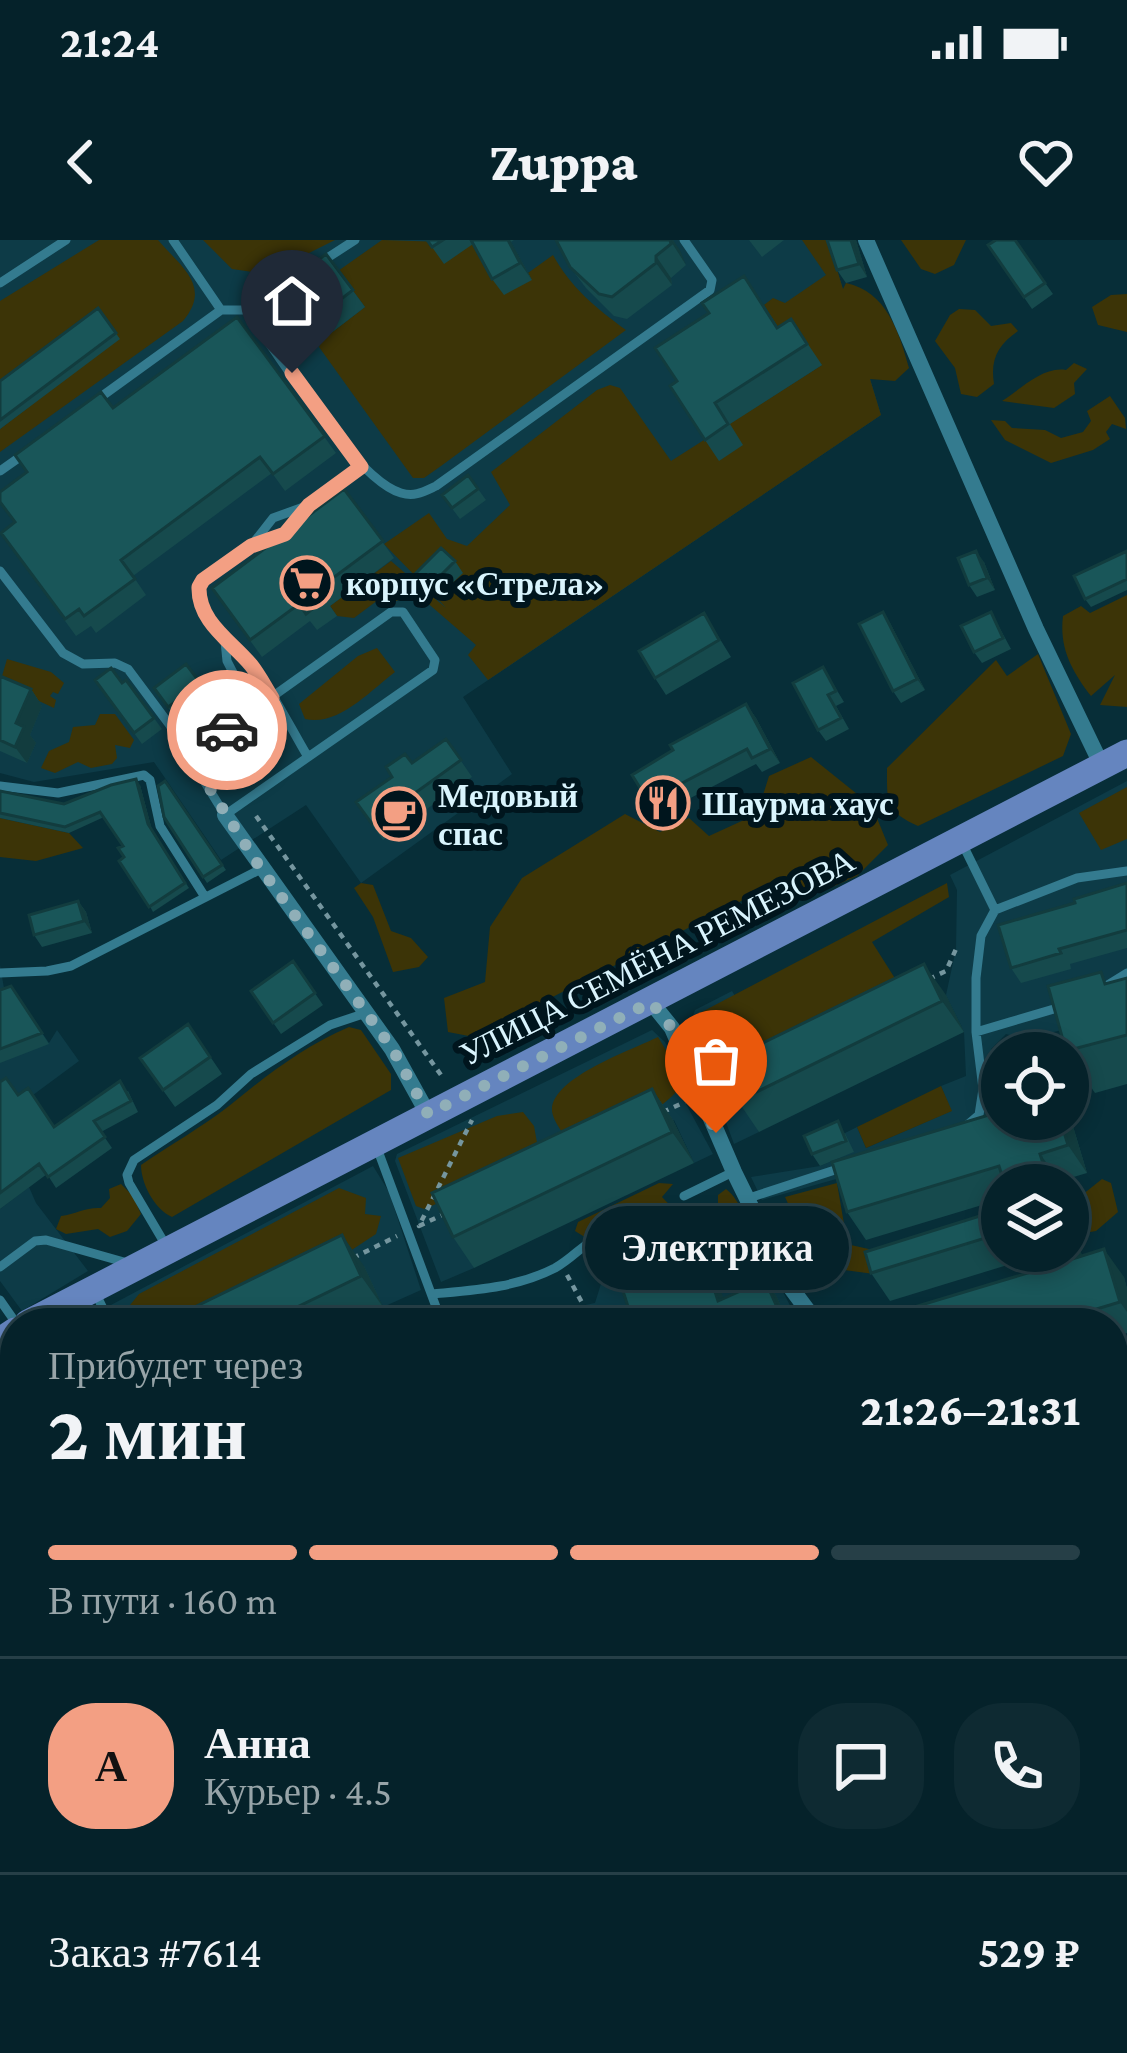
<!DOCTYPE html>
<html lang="ru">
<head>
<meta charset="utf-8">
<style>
	:root { --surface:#05222a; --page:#0e2a32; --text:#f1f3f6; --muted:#97a4a8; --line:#263f47; --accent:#f39f83 }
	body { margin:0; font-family:"Crimson Pro",serif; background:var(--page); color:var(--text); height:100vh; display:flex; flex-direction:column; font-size:45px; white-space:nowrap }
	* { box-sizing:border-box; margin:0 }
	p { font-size:39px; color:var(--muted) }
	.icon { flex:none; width:66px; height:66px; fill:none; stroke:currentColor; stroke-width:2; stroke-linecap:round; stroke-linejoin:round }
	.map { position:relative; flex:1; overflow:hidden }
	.drawer { position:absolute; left:0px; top:1068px; width:1128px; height:747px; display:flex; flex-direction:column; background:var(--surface); border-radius:48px 48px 0 0; box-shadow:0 6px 18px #0003,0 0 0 3px var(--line) }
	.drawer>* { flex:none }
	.controls { position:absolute; left:981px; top:792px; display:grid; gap:24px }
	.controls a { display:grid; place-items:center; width:108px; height:108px; border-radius:50%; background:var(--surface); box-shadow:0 6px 18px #0003,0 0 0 3px var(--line); font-size:60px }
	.pin { position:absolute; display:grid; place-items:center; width:102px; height:102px; color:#fff; margin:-123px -51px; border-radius:50% 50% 50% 0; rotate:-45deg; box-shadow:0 0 12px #0007 }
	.pin .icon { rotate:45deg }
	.courier { position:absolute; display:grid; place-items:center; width:120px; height:120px; margin:-60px; border:9px solid #f39f83; border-radius:50%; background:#fff; color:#222; box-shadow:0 3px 15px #0007 }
	.bubble { position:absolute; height:84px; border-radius:42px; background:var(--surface); box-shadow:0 6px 18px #0003,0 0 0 3px var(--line); font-size:39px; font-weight:800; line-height:84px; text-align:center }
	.head em { font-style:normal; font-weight:800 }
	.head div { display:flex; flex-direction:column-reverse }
	.head { display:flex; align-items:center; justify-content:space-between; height:204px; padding:0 48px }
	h1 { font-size:78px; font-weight:800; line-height:90px }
	.bar { display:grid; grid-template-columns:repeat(4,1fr); gap:18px 12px; align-content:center; height:144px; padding:0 48px }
	.bar i { height:15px; border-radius:9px; background:var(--line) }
	.bar .on { background:var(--accent) }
	.bar p { grid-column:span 4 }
	.line { display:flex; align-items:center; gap:30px; padding:0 48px; border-top:3px solid var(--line) }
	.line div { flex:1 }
	.round { display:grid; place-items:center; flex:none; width:126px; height:126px; border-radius:48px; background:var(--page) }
	.status { display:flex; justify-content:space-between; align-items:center; height:84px; padding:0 60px; background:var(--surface); direction:ltr }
	.status svg { height:33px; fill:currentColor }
	header { display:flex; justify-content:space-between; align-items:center; height:156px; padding:0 48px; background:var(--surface); font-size:54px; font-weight:800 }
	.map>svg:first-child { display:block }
	.built { fill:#0d3b47 }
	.green { fill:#3c3407 }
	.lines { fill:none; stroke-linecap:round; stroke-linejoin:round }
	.path { stroke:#75969f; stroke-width:4.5; stroke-dasharray:6 6; stroke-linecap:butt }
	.lane { stroke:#347b8f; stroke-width:9 }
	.street { stroke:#347b8f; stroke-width:16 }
	.primary { stroke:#6585bf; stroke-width:27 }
	.wall { fill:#164a4d }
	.shaded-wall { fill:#123c3e }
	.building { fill:#195659; stroke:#123c3e; stroke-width:3 }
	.done { stroke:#90afb8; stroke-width:12; stroke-dasharray:0 21.6 }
	.route { stroke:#f39f83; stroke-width:15 }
	.labels { text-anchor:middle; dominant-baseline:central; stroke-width:12; stroke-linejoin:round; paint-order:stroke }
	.poi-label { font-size:33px; font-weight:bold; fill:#d9f4fd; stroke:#00151d; text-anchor:start }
	.street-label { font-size:33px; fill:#d9f4fd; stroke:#00151d }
</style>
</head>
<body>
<div class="status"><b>21:24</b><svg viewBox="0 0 49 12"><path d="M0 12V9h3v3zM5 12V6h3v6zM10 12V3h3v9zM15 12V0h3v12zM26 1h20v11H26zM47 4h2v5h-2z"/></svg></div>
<header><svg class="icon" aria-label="back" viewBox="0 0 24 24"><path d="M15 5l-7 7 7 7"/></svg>Zuppa<svg class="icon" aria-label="heart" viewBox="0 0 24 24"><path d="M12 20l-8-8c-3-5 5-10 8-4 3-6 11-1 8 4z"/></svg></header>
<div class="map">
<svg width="1127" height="1813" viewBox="0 0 1127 1813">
	<rect width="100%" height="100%" fill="#072e38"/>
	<path class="built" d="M0,0H828L881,175L463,457L512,534L361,643L306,565L221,620L154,522L34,542L0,533Z
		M1127,541V774L1025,799L1006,794L991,809L1002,827V879H1068V873L1072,883L851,950L847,936L762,960L751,937L820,926L853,912L845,893L857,887L866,908L951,871L941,846L966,836L964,792L946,755L956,709L957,650L950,635Z
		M0,725L5,754L18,757L49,803L57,790L79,821L33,855L35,859L26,866L0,859Z
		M732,751L780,836L742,855L759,892L734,904L690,785L695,770Z
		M652,790L665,802L684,840L685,862L713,914L694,923L674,880L454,985L474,1028L441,1042L395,921L397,914Z
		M373,926L389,952L421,1050L383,1067L363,1027L247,1083H77Z
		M29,947L36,963L88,1031L22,1071L0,1041V969Z
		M762,1011L799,1083H589L566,1069L595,1063L604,1034L627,1048L691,1023L715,1026L736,1016L747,1024L759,1021Z
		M15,1118V1451L0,1460V1129Z
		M87,1800H626L631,1813H91Z"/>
	<path class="green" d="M99,0H158C182,28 212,46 183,81L0,212V189L119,98L0,150V61Z
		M203,0H335L267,34L232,29Z
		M382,0L475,3L528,33L553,15C571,48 596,68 626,90L441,226L424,238H413L319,107L322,100L365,67L338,31Z
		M802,0H828L843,49L846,43C887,52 899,92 909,128L895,141L870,139L881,175L488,440L468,415L476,405L409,347L397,361L382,357L354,378L337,376L330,366L391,321L446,368L437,358L462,333L449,319L423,344L384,304L429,273L447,299L467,306L510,265L491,232L597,150L610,145L620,148L671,221L822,125L792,109L764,65L773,58L785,63L826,35Z
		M901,0H966L954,25L935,34L921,29Z
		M1127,54V92L1098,85L1092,67L1111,55Z
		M959,69L975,70L991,86L1011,83L1018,91C998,105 990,119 994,144L977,157L961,154L955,128L935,101L950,75Z
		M1074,123L1087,129L1074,143L1075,154L1054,168L1002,161C1021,149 1043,126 1066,130Z
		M1110,156L1125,178L1126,189L1112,184L1106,192L1110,199L1093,210L1051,223L1005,200L991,180L1005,181L1012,188L1045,190L1061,198L1083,192L1091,181L1087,171Z
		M1127,355V467L1100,465L1115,435L1091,456C1072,431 1059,408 1063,376L1081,366L1090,373Z
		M377,408L395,432C371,450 338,487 305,479L299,464L358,416Z
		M1038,414L1071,494L1063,516L918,586C885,571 887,561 887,528L996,420L1007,436Z
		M7,419L51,432L64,443L58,454L53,452L50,456L56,460L54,468L0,443Z
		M100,474H115L134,500L130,508L115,505L117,518L112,524L91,528L78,522L55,533L41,528L49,511L69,502L73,487L95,485Z
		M259,498L268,503L270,513C261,531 247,541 227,537L223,523L239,506Z
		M811,517L872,566L888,605L857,636L830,648L751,656L474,797L448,792L444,758L485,742L490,687L522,638L625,574L660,592L689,578L709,596L757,574L769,536Z
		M1127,547V599L1101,610L1079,573Z
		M0,578L69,593L83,608L36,621L0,617Z
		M361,643L373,645L391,691L411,698L428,717L419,727L393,732L373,677L354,648Z
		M947,643L949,657L872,702L896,740L737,826L719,824L703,803L696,775Z
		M349,787L361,790L391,834V850L172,977C154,969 141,943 141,925C170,905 202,887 229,866C268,834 303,807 349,787Z
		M658,797L684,840C668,875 600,895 564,896C560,888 553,880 552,871C550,838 632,810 658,797Z
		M941,846L952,871L866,908L857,887Z
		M523,872L534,886L538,908L525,927L424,969L416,966L398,918L497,876Z
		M1102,939L1111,943L1118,972L1096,991L1079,994L1068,954L1082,955Z
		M659,943L673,944L662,957C679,976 694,982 718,976V955L726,949C742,961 745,985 761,998L759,1021L747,1024L736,1016L723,1019L715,1026L691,1023L682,1031L627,1048C607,1036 594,1029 596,1004L575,991L578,982Z
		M837,943L844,984L832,993L842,1003L873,1010L874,1034L807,1025V1005L785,957Z
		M121,944L133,956L141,974L127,991L110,997L98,989L66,994L56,989L61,976C76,974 86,967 101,968L110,958L109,949Z
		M339,948L366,958L365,974L381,976L376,994L300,1044L207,1083H127L126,1070L139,1054Z
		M15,1122V1204L0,1181V1132Z
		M626,1800H856L860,1813H631Z
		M864,1800H985L942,1813H865Z"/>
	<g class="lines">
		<path class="path" d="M256,576L441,835
			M929,739L946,731L956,709
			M663,872L685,862
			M446,973L419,986L472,880
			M353,1018L397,996
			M567,1035L586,1070L606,1083
			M1113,1135L1127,1131
			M1113,1696L1127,1692
			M68,1800L72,1813
			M775,1813L812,1802L815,1813"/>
		<path class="lane" d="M173,0L221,70
			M321,22L355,0
			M0,43L66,0
			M246,70L302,34
			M98,159L221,70H246C277,112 355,240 401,253C415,257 423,252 436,246L710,50L712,40L684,0
			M0,231L27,212
			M251,306L285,294L308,265
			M0,331L63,413L83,424L115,423L128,429L169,484L225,575L433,430L435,420L403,372H391L189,516
			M225,401L227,421L253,471
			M308,517C290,487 274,453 252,426C235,406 213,392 201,367C197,356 198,349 203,340L251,306L273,278L309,265L361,227
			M0,546L58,553L144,535L150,540L160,586L205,657
			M963,605L995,670
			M0,733L47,731L71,726L261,629
			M1106,746L1127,733
			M976,792L1064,766
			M965,887L979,875L983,849L976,792V738L981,696L995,670L1077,638L1127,631
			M377,908L442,1083
			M684,956L733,932
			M749,958L841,928
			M168,1009L129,943L127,935L134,920L217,865L251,834L330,785L366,773
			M0,1027L35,1001L46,1000L131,1024
			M95,1052L110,1083
			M432,1054C475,1050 516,1048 555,1028C573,1018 584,1003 603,994
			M0,1060L16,1083
			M418,1083L438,1073
			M0,1413L15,1404
			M0,1539L15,1531
			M0,1671L15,1684
			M0,1680L15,1748
			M31,1800L36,1813
			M981,1813L1022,1800"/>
		<path class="street" d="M866,0L1036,389L1102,526
			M225,575L392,809L428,874
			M651,762L672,788L734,932L791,1048L817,1083
			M1113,1343L1127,1338
			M1034,1800L1042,1813"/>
		<path class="primary" d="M28,1083L1127,513
			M0,1101L15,1091"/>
	</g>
	<path class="wall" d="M427,0H514L511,2L532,40L504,55L492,39L473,4L444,24Z
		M556,0H673L686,25L671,38L672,45L627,79L614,76L586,48L570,27Z
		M749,0H784L762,17Z
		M856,0L867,37L846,43L837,30Z
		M1015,0L1053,54L1032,69L988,5Z
		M326,14L365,67L322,100L283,47Z
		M744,36L778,87L791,79L822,125L730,184L743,205L719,221L705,200L677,141L709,73Z
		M98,68L120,99L0,189V141Z
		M237,77L336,213L285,251L272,233L133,336L146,355L96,393L91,386L76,396L1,293L14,282L113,168Z
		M468,235L486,260L460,279L442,255Z
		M344,249L394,318L330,366L337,376L317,390L310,381L262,417L212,348Z
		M1127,311V350L1091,367L1085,359Z
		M455,321L463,333L437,358L416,333Z
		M984,322L995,350L977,357L969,345Z
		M883,372L890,383L925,450L901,463L893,451Z
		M991,372L1011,409L982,423L974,412Z
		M704,373L731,417L666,455L655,438Z
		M186,424L208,455L176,479L154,448Z
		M823,427L844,462L836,466L849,489L826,501L818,490Z
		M0,436L31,449L42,466L30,495L36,503L27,523L0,511Z
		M95,440L122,443L126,440L162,489L142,504Z
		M746,464L756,478L780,523L762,532L756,524L677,565L683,575L665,586L632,535Z
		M446,499L472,537L383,600L356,562Z
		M165,541L226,630L207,643L164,577Z
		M140,545L152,590L189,648L153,672L124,617L123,606L104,577L69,593L0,578V551L64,564Z
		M1127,643V708L1070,724L1071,729L1021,743L1011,728L1075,663Z
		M78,661L86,672L92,693L42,707L34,695Z
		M293,721L323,765L281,794L251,751Z
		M1127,738V844L1095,853L1066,811L1109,743Z
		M11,746L49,804L0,823V750Z
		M946,755L964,792L759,892L738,861Z
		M188,784L222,834L175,867L140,818Z
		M0,842L18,855L54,887L128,851L138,872L101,892L112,908L56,948L47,934L0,969Z
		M652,849L673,880L694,923L474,1028L453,997Z
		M1068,877L1072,883L1087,933L1060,941L1061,945H1002V959L866,1000L847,972L1068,879Z
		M845,893L854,912L820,926L812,914Z
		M1002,969V1011H1068V969L1082,1016L1124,1037L1127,1049V1093L1113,1097V1083H883L1031,1032L1027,1019L890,1061L871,1033Z
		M364,1026L383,1067L349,1083H162Z
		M697,1029L718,1042L723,1059L765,1040L777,1057L788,1083H634L621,1045Z
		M1127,1184V1273L1113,1277V1188Z
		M0,1222L8,1233L15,1229V1341L0,1349Z
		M1127,1359V1445L1113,1450V1363Z
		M15,1407V1502L0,1511V1416Z
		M1127,1529V1619L1113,1623V1534Z
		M1127,1706V1796L1123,1797L1113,1783V1710Z"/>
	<path class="shaded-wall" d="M508,0H510L532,40L520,23Z
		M670,0H673L680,10L686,25Z
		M851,0H856L867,37L859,24Z
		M656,16L671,38L672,45L656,23Z
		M976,311L984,322L995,350L987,338Z
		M883,372L890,383L925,450L917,439Z
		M31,449L42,466L30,495L36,503L27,523L15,507L16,483Z
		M746,464L756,478L780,523L770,509Z
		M136,539L140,545L152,590L189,648L148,584Z
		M78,661L86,672L92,693L84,681Z
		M924,724L946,755L964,792L942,761Z
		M652,849L673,880L694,923L672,892Z
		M1068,877L1072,883L1087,933L1068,905L1060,879H1068Z
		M1040,914L1060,941L1061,945H1050Z
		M1068,969L1091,1047L1072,1019L1068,1006Z
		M342,995L364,1026L383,1067L361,1036Z
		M1104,1009L1124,1037L1127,1049V1072L1120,1062Z
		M707,1026L718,1042L730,1078L718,1061Z
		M765,1040L777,1057L788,1083H784Z
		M309,1800H315L319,1813H313Z
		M447,1800H452L457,1813H451Z
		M777,1800H779L789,1813H781Z"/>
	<path class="building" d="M427,0H443L432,7Z
		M471,0H508L520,23L492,39Z
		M556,0H670L671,4L656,16V23L612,57L599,54L570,27Z
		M827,0H851L859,24L837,30Z
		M996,0H1015L1045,43L1024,57L988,5Z
		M326,14L353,50L310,83L283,47Z
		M744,36L777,88L791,79L807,104L715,163L728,184L705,200L670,146L677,141L655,108L709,73L702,63Z
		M98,68L116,93L0,180V141Z
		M237,77L325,196L273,234L260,217L121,320L135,339L84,376L79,369L65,379L1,293L15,282L0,262V252L27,232L15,215L101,152L113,168Z
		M468,235L478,249L452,268L442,255Z
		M344,249L383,301L318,349L325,359L306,374L299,364L250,400L212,348Z
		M441,308L455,321L429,347L416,333Z
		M976,311L987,338L969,345L958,318Z
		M1127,311V339L1085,359L1074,336Z
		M883,372L917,439L893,451L859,384Z
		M991,372L1003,398L974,412L961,386Z
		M704,373L719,400L655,438L639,411Z
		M186,424L201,444L168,467L154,448Z
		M823,427L836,451L828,455L841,478L818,490L793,443Z
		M111,428L122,443L126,440L154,478L134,493L95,440Z
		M0,436L31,449L16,483L24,487L15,507L0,500Z
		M746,464L770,509L752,518L747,509L667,551L673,560L655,572L632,535L673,510L670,505Z
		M446,499L461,520L372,584L356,562L392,537L386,527L405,514L412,523Z
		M136,539L148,584L185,643L149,667L119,621L124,617L118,608L123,606L100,572L65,587L0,573V551L64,564L111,545Z
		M165,541L222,625L203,637L164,577L158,546Z
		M1127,643V690L1059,709L1061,713L1011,728L998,685L1075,663L1074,659Z
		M78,661L84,681L34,695L29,675Z
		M293,721L315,753L273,783L251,751Z
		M924,724L942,761L738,861L720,824Z
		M1101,732L1105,744L1127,738V795L1066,811L1048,746Z
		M11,746L42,793L0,809V750Z
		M188,784L210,817L163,850L140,818Z
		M6,838L18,855L28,848L54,887L120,841L131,861L94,881L105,897L48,937L39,924L0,953V842Z
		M652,849L672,892L453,997L432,953Z
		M1002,871V879H1060L1068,905L1040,914L1050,945H1005L999,926L847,972L832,922Z
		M838,881L846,901L812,914L804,896Z
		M1002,969V993L871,1033L865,1012Z
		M342,995L361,1036L264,1083H162Z
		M1068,1006L1072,1019L1104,1009L1120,1062L1050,1083H883L881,1077L1031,1032L1025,1011H1068Z
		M693,1023L695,1029L707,1026L718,1061L765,1040L784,1083H656L654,1075L633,1082L621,1045Z
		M1127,1184V1235L1113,1239V1188Z
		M0,1222L7,1233L15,1229V1331L13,1328L0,1335Z
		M1127,1359V1411L1113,1416V1363Z
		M15,1407V1458L0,1467V1416Z
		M1127,1529V1585L1113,1589V1534Z
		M1127,1706V1758L1113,1763V1710Z
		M199,1800H309L313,1813H203Z
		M381,1800H447L451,1813H374L384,1810Z
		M759,1800H777L781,1813H735L734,1807Z"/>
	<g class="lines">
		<path class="done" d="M227,490L189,516L261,629L392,808L428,874L651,762L672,788L716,893"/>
		<path class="route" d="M227,490L272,458C265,447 259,435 251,425C231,401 198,382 199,347L203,340L251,306L285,294L309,265L361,227L292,133"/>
	</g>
	<defs>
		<g id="supermarket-ring" transform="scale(2.7)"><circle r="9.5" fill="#00151d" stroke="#f39f83" stroke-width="1.5"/><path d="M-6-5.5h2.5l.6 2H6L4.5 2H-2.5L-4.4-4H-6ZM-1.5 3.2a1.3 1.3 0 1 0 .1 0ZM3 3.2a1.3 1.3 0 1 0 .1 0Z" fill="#f39f83"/></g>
		<g id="restaurant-ring" transform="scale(2.7)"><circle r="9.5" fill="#00151d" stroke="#f39f83" stroke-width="1.5"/><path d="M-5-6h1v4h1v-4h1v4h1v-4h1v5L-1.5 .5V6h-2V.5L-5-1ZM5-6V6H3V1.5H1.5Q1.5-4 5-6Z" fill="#f39f83"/></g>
		<g id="cafe-ring" transform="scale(2.7)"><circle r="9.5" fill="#00151d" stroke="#f39f83" stroke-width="1.5"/><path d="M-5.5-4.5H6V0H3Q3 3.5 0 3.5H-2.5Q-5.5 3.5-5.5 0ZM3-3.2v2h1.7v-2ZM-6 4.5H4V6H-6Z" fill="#f39f83"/></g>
	</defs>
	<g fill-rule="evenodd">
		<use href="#supermarket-ring" x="307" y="343"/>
		<use href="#restaurant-ring" x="663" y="563"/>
		<use href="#cafe-ring" x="399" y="574"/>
	</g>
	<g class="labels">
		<g class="poi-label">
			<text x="346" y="343">корпус «Стрела»</text>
			<text x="438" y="555">Медовый<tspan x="438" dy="38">спас</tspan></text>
			<text x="702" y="563">Шаурма хаус</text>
		</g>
		<g class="street-label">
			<text transform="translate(657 717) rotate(-27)">УЛИЦА СЕМЁНА РЕМЕЗОВА</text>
		</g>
	</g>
</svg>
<div class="controls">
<a><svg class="icon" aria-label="locate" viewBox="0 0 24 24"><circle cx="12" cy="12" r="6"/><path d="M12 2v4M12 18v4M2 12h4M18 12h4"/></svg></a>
<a><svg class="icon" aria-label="layers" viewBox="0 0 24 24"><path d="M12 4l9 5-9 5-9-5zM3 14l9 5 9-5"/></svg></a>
</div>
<div class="pin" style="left:716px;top:893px;background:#ea580c"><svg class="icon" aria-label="bag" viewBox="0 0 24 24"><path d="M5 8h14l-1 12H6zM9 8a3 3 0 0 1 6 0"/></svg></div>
<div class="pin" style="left:292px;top:133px;background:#1f2937"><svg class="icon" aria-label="home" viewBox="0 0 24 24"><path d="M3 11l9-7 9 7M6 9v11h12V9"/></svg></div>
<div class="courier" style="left:227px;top:490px"><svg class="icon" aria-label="car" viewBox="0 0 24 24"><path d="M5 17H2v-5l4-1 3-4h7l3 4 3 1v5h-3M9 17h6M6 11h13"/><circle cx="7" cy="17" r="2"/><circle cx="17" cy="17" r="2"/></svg></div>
<div class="bubble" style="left:585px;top:966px;width:264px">Электрика</div>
<section class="drawer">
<div class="head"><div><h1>2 мин</h1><p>Прибудет через</p></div><em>21:26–21:31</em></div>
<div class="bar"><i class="on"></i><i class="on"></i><i class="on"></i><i></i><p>В пути · 160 m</p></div>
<div class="line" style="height:216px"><b class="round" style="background:var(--accent);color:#111">А</b><div><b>Анна</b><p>Курьер · 4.5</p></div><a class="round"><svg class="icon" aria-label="chat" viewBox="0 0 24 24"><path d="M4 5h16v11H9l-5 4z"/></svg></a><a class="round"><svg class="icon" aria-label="phone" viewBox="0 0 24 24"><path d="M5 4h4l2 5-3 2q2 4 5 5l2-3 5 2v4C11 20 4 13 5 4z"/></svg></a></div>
<div class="line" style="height:156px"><div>Заказ #7614</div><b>529 ₽</b></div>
</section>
</div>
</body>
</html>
